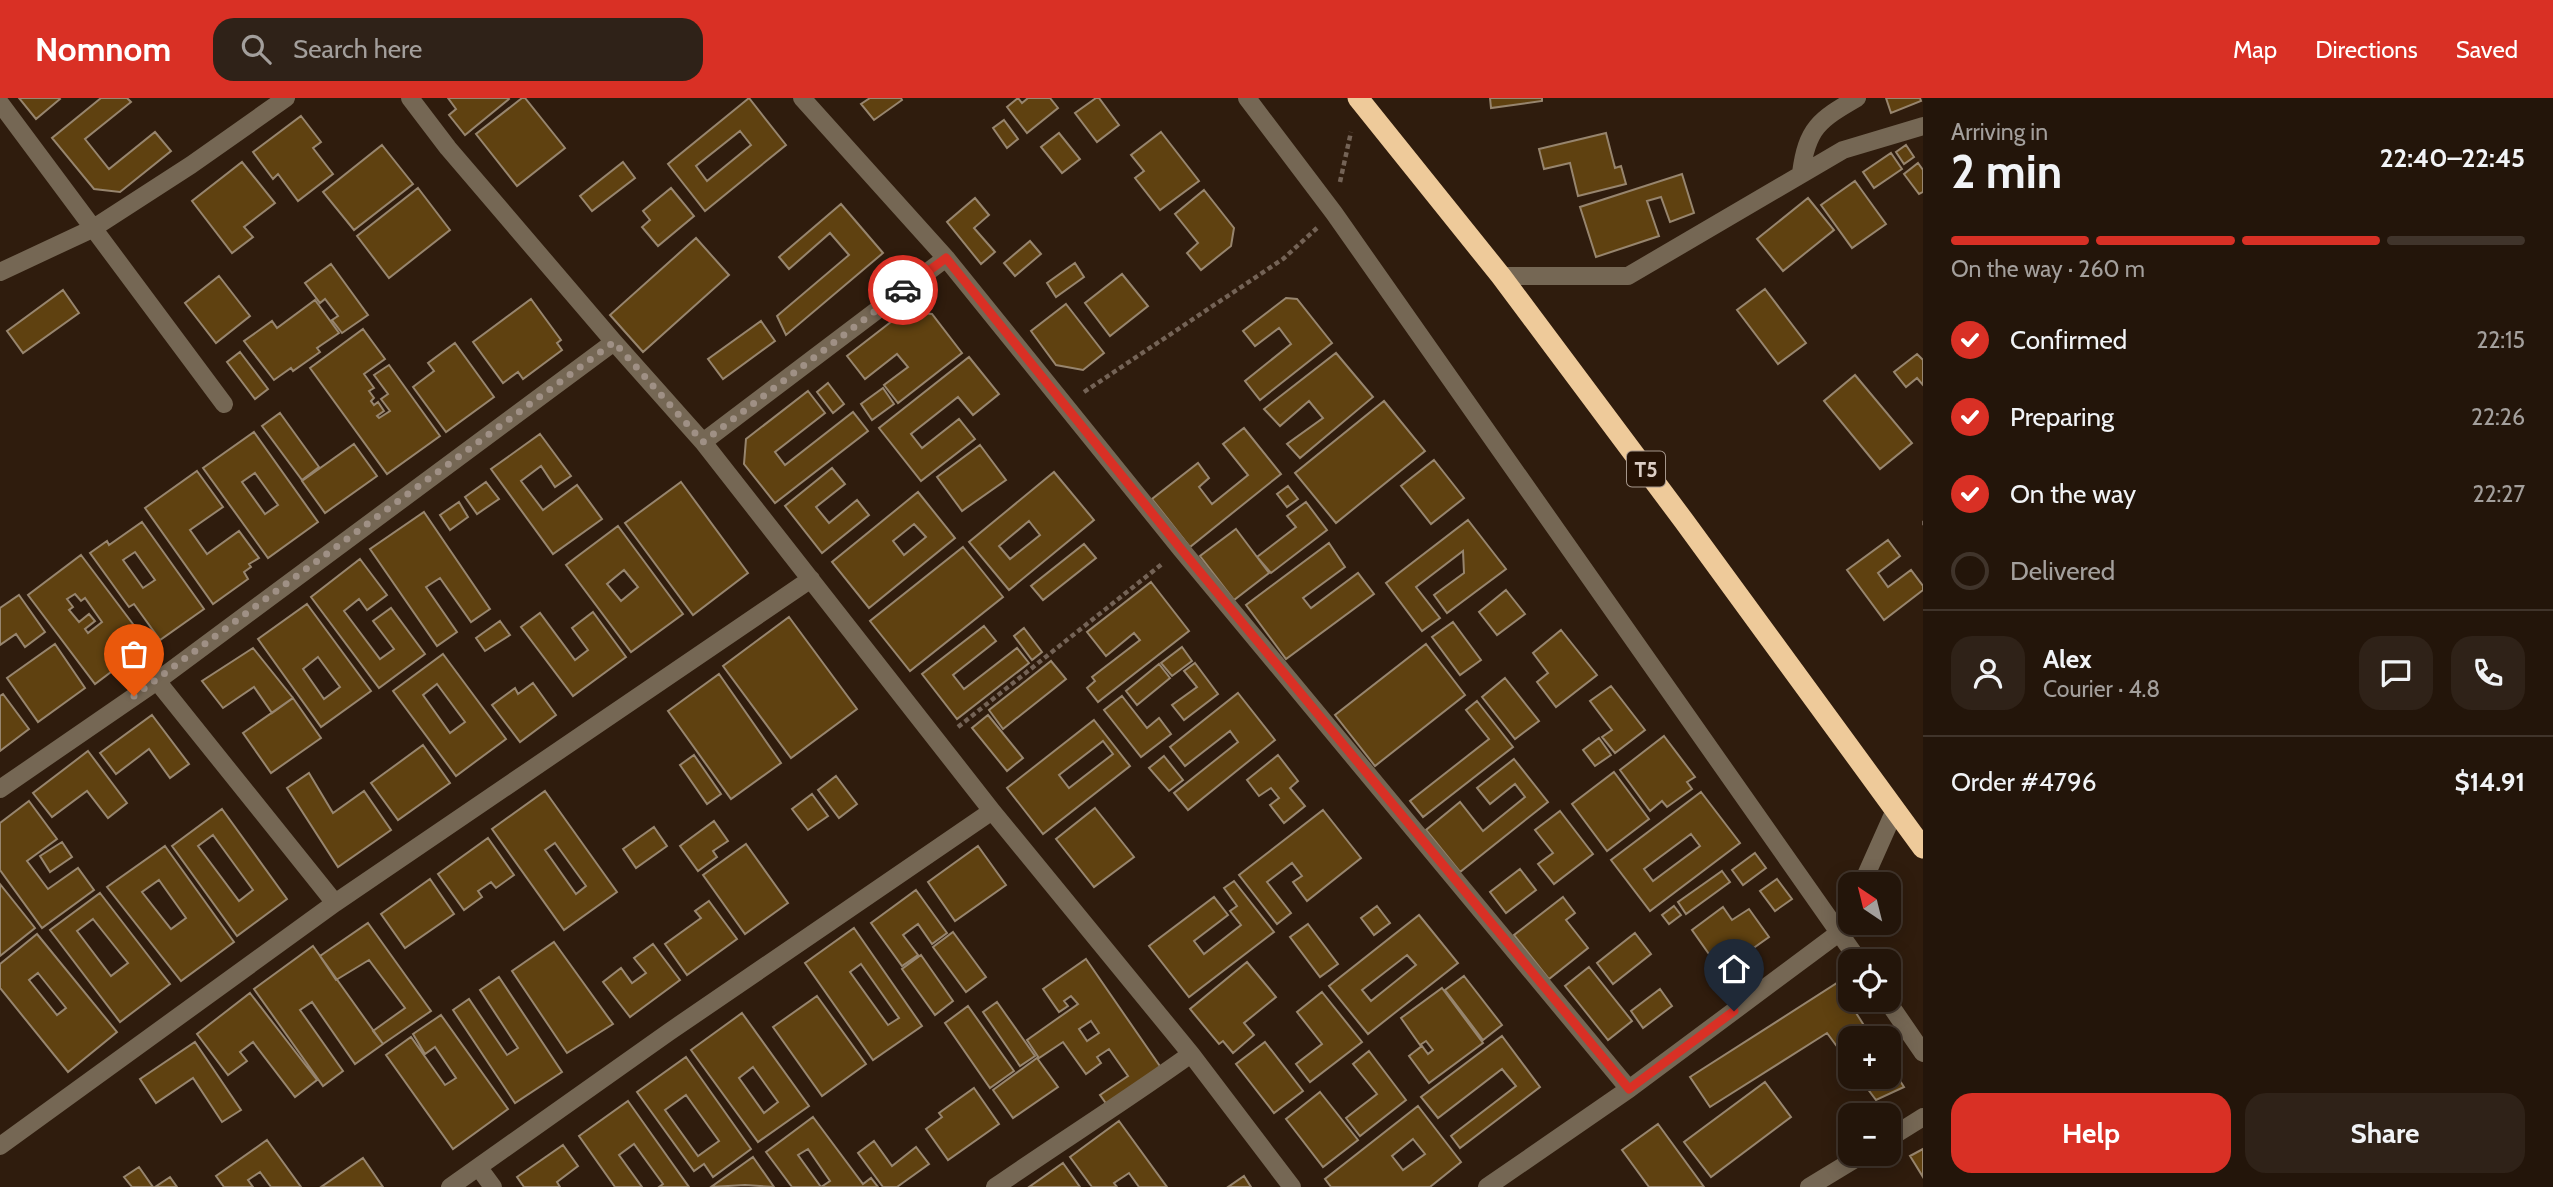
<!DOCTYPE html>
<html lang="en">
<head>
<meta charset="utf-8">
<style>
	:root { --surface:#23150a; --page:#2f2218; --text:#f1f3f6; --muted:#a39f9c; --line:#40342b; --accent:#d93025 }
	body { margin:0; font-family:Cabin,sans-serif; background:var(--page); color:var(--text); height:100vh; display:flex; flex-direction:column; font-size:26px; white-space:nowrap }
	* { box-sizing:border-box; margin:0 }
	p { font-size:23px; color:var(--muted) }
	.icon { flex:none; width:38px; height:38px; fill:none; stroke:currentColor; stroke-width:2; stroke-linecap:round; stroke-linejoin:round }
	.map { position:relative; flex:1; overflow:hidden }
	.sheet { display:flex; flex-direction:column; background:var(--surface); width:630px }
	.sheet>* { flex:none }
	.needle { width:46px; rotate:325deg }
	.controls { position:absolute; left:1838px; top:774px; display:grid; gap:14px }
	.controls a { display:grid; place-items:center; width:63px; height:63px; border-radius:14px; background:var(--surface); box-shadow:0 4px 18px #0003,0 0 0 2px var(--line); font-size:35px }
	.pin { position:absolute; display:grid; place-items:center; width:60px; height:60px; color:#fff; margin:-72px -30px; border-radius:50% 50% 50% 0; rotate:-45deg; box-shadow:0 0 7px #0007 }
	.pin .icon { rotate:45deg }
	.courier { position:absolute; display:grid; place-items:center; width:70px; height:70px; margin:-35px; border:5px solid #d93025; border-radius:50%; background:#fff; color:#222; box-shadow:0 2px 9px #0007 }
	.summary em { font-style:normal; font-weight:700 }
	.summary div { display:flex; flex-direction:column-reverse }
	.summary { display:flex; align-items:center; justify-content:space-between; height:119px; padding:0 28px }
	h1 { font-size:46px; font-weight:700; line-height:52px }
	.bar { display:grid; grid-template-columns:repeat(4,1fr); gap:10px 7px; align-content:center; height:84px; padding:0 28px }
	.bar i { height:9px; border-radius:5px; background:var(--line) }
	.bar .current { background:var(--accent) }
	.bar p { grid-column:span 4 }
	.line { display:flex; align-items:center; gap:18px; padding:0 28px; border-top:2px solid var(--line) }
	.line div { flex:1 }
	.round { display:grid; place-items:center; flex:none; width:74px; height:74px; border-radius:21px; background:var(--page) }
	ol { padding:0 28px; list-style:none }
	li { display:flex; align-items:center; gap:21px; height:77px }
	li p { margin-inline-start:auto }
	li .icon { padding:7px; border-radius:50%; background:var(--accent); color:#fff; stroke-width:4 }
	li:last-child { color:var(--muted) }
	li i { width:38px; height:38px; border:4px solid var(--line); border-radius:50% }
	.action { display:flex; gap:14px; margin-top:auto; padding:14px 28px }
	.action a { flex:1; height:80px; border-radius:21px; background:var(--accent); color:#fff; font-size:28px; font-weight:700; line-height:80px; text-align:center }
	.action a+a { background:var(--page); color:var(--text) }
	header { display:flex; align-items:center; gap:42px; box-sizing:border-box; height:98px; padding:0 35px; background:var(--accent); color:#fff }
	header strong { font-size:33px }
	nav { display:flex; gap:38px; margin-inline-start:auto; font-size:24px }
	.search { width:490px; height:63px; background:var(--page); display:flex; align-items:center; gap:18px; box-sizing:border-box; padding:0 24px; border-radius:21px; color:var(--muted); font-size:26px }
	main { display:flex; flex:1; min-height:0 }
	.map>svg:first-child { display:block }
	.building { fill:#5f4110; stroke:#97856e; stroke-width:2; fill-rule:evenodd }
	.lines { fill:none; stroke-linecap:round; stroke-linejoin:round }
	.path { stroke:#746356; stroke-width:4.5; stroke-dasharray:5 3.5; stroke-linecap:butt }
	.minor { stroke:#756754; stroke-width:18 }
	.highway { stroke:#eeca9a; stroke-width:21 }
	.done { stroke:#9f9085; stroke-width:7; stroke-dasharray:0 12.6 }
	.route { stroke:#d93025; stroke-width:9 }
	.labels { text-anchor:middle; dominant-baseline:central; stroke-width:6; stroke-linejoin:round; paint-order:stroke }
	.shield { fill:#251204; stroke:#a5968b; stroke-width:2 }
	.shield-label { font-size:21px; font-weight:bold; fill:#dccec5 }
</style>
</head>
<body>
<header>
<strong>Nomnom</strong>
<div class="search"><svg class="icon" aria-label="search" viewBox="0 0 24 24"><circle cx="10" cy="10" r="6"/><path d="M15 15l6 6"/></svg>Search here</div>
<nav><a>Map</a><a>Directions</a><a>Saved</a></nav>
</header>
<main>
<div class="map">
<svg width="1923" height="1089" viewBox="0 0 1923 1089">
	<rect width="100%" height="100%" fill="#2f1c0d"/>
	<path class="building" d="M19,0H59L60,1L36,21Z
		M101,0H127L131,4L85,41L109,71L155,34L171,53L120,94L94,91L52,40Z
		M448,0H508L509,1L465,37L449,17L456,11Z
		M522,0H525L565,50L517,88L476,36Z
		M749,0L786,47L705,113L668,66ZM740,33L751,47L707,83L696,68Z
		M870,0H901L902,2L874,22L861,6Z
		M1018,0L1022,5L1028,0H1050L1058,10L1027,35L1007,9Z
		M1096,0H1099L1119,27L1097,44L1075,15Z
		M1490,0H1542V3L1491,10Z
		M1886,0H1920L1921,3L1891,15Z
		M301,18L321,44L313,50L333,76L298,103L278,76L273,81L253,54Z
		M1004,22L1018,41L1007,50L993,30Z
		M1161,34L1199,83L1160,112L1135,80L1144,73L1131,57Z
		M1059,35L1080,61L1062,75L1041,49Z
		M1606,35L1615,70L1621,68L1626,86L1578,98L1570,65L1544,71L1539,51Z
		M382,47L413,86L354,132L323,94Z
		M1906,47L1914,59L1904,66L1896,54Z
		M1891,55L1902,71L1874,90L1863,74Z
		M242,64L275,105L244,129L253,139L232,155L192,103Z
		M623,64L635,80L592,113L580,98Z
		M1918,65L1923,72V94L1919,96L1904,76Z
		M1682,76L1694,115L1670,124L1661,99L1647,103L1659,138L1596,159L1580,109Z
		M1855,83L1886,126L1852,150L1821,107Z
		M418,90L450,132L389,180L357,138Z
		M671,90L694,118L658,148L642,129L650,122L643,113Z
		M1204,92L1234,130L1231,148L1201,172L1187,155L1198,145L1175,116Z
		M975,100L989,117L974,130L995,154L981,166L947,124Z
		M1808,100L1834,132L1783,173L1757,141Z
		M841,106L883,155L786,237L777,218L849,157L830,135L789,171L779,159Z
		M696,140L729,177L643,254L610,217Z
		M1030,143L1041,156L1015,178L1004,165Z
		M1075,165L1084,179L1056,199L1047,185Z
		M331,166L368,217L342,235L332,222L338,218L325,201L320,205L305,185Z
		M1122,176L1148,208L1110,238L1085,205Z
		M219,178L250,218L216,245L185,205Z
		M1765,191L1806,245L1778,266L1737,212Z
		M63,192L79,215L23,255L7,233Z
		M1286,200L1297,201L1332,245L1260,302L1245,283L1291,246L1279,230L1255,248L1243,233Z
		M531,201L561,242L557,245L562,252L523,281L518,274L503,285L473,244Z
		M315,202L339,235L317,250L320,254L293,273L291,270L274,282L244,243L272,223L277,230Z
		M1066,206L1104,255L1083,272L1056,267L1031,233Z
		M905,213L932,216L962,255L898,305L884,287L908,269L897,256L865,281L847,258Z
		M761,223L775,243L723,281L708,261Z
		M363,231L385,261L364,276L374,290L369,293L374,300L371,303L374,307L378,304L384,313L377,318L379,320L390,313L381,301L388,296L374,277L389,267L440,338L387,376L310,270Z
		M455,245L494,299L446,334L413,289L434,273L428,265Z
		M240,254L268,291L255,301L227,264Z
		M1336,255L1373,299L1300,360L1287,346L1323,320L1309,303L1280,328L1264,311Z
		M1917,256L1923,262V287L1917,280L1906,289L1894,274Z
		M969,259L999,296L973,317L958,299L911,336L922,350L959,321L975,341L921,383L879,330Z
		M1855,277L1912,345L1880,371L1824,303Z
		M828,285L844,306L833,315L817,294Z
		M883,290L894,306L872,322L861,306Z
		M808,293L825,315L775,354L785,367L853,314L868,333L775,405L744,366L746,341Z
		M1384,303L1425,353L1336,425L1295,375Z
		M280,315L319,369L302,382L262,328Z
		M1244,330L1281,376L1190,449L1152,401L1198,365L1209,380L1199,389L1212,406L1248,377L1223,346Z
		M254,334L318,424L268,460L203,370ZM255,375L278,407L265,416L242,384Z
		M540,336L571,378L555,389L541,368L521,383L543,412L577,387L602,421L553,456L491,371Z
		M354,346L377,378L325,415L302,383Z
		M980,347L1006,382L962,413L937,379Z
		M1434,362L1464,400L1431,426L1401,388Z
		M832,370L845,386L816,409L829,425L857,402L869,417L822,455L785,408Z
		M197,373L223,409L190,432L207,456L239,433L259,460L249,466L251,469L244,474L248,481L213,506L145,410Z
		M1054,374L1094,422L1009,492L969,444ZM1029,423L1040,437L1010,461L999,448Z
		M486,384L499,401L477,416L465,399Z
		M681,384L748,475L693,517L625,425Z
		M1288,388L1298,401L1287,409L1277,396Z
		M918,394L955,440L869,510L832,464ZM914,426L926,439L904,457L893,443Z
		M459,404L468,419L450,432L440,417Z
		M1306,404L1327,432L1271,475L1257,459L1296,429L1287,418Z
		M424,414L490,511L471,524L440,480L426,489L457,534L437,548L370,451Z
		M1468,422L1506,471L1447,515L1434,497L1464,475L1463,453L1416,489L1440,520L1422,533L1386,485Z
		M142,424L204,511L160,542L134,506L129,509L90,455L107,443L109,447ZM135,454L155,482L143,490L123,462Z
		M618,428L683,516L631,554L566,467ZM624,472L638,489L621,503L607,486Z
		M1236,431L1269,475L1234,502L1200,458Z
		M1888,442L1900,458L1878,475L1888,489L1911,472L1923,488V492L1884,522L1847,472Z
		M1329,445L1345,469L1303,500L1311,510L1358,475L1374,496L1286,561L1246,507Z
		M1084,446L1096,460L1043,502L1031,488Z
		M963,449L1003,499L910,573L870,523Z
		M81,457L148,546L95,586L28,497ZM75,496L81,503L85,500L102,524L88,535L85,531L95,523L89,516L79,524L69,512L73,509L67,501Z
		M360,461L387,497L367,512L359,501L344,513L380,561L394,551L373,523L391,510L425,556L379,590L311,499Z
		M1151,484L1189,533L1098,604L1087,590L1095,583L1092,579L1140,542L1134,535L1106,558L1087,534Z
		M1506,492L1525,516L1497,537L1479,514Z
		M19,497L45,534L25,549L16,536L0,547V510Z
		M307,506L371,593L321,629L258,541ZM318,559L340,589L324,601L303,571Z
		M593,514L626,559L573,598L521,529L540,515L575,562L588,552L572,530Z
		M789,519L857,611L791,660L723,568Z
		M500,523L510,537L485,553L476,540Z
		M1453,524L1481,562L1460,577L1432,539Z
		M984,528L996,543L953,577L964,591L1017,550L1029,565L957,621L922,576Z
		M1024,530L1042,554L1032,562L1014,538Z
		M1561,532L1597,577L1556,609L1537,584L1548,575L1533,555Z
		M55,546L85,590L38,624L7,580Z
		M1426,546L1465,597L1375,668L1335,617Z
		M1182,549L1192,563L1172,578L1161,565Z
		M253,550L293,600L272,615L254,589L223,610L202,583Z
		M443,556L506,641L456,678L393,593ZM437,586L465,624L450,635L423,597Z
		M1051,563L1066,581L1003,631L989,612Z
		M1195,565L1218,596L1184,622L1172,607L1197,589L1184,573Z
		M1159,566L1170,580L1137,607L1126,593Z
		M719,576L781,665L731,701L668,613Z
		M1505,580L1539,623L1515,641L1482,599Z
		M533,585L556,617L520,644L492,607L515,590L518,596Z
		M1611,588L1645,632L1615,655L1602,639L1612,632L1590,603Z
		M1238,595L1275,642L1188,712L1174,695L1238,644L1230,633L1185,668L1170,649Z
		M3,596L29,631L0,653V598Z
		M1122,598L1147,630L1159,620L1171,636L1141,659L1104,612Z
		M293,600L321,640L271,675L243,635Z
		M1477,603L1513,649L1423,719L1410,703L1489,641L1466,612Z
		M152,617L189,666L170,680L149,651L116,676L100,655Z
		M988,617L1023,660L1007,673L972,630Z
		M1094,622L1130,668L1043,736L1007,690ZM1103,643L1113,656L1069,690L1059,677Z
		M1664,638L1695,679L1687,684L1692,691L1667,709L1662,703L1650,713L1620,672Z
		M1599,640L1611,657L1595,668L1583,652Z
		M423,647L450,685L398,722L371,685Z
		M88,653L127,705L108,720L87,693L52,719L33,695Z
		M694,657L721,696L707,706L680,667Z
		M1278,657L1298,683L1290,690L1305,708L1284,725L1270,707L1279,700L1271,690L1259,698L1247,682Z
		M1164,658L1183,682L1169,693L1149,670Z
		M1514,661L1548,704L1460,774L1426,732L1460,704L1483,733L1525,699L1515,686L1490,706L1477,690Z
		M1614,674L1649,721L1607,753L1572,706Z
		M309,675L333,715L364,693L391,732L338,769L287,690Z
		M836,678L857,706L839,720L818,692Z
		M545,693L617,794L564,832L492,731ZM555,745L586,788L576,796L545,752Z
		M1701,694L1740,745L1650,813L1611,762ZM1691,736L1700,748L1653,783L1644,771Z
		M812,696L828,718L808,732L792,711Z
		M29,703L57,741L27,763L48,791L78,770L94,792L42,830L0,772V725Z
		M1095,710L1134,759L1094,789L1056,741Z
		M222,711L287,801L237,838L172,748ZM213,737L253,792L239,803L198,748Z
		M1323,712L1361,760L1307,803L1293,784L1302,778L1292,765L1267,784L1291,815L1277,826L1239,777Z
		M1560,713L1593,756L1554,786L1538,766L1553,755L1535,732Z
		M714,723L728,743L713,753L717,759L698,773L680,748Z
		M654,729L667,748L636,770L623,751Z
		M488,740L514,777L496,790L491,784L478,793L482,799L464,812L438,776Z
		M62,744L72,759L50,774L40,758Z
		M746,746L788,805L745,836L703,777Z
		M165,748L234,844L181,883L107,789ZM159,782L186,820L171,831L142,794Z
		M978,748L1006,787L955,823L928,784Z
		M1755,755L1766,770L1743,787L1732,772Z
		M1520,771L1536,792L1506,815L1490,794Z
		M1722,773L1730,784L1686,816L1678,804Z
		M430,781L454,816L405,850L381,816Z
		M1777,781L1792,801L1775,813L1760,793Z
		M1234,783L1274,834L1189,899L1149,848L1214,799L1228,817L1194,843L1204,856L1241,827L1230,813L1237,808L1224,790Z
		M0,786L35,830L0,858Z
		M916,792L947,835L932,846L918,826L903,837L918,857L902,868L871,825Z
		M100,795L170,886L120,924L50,832ZM93,821L128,865L111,878L77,833Z
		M1563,799L1575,815L1566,822L1588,850L1549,881L1514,837Z
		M709,803L737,841L687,877L665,846L701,820L695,813Z
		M1377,808L1390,825L1374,837L1361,820Z
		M1674,808L1681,817L1669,826L1662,817Z
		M1723,809L1732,822L1749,811L1769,839L1721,873L1692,832Z
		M1419,817L1458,865L1368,936L1329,888ZM1407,857L1416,867L1371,903L1362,892Z
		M368,825L431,913L383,946L373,933L405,910L369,862L336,882L320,858Z
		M1308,826L1338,866L1320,879L1290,839Z
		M854,830L922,928L873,962L805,865ZM861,866L899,920L888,927L850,874Z
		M953,834L986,879L966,894L933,849Z
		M1635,835L1651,856L1613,886L1597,865Z
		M37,836L117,934L68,974L0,890V866ZM38,875L66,910L57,917L29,882Z
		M554,844L613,926L567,955L512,873Z
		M653,846L680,882L630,919L603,884L621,870L632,885L646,875L634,860Z
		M313,848L383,946L355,966L312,904L300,912L343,973L323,988L254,891Z
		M921,857L953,903L935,917L902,871Z
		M1086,861L1164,974L1110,1011L1100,997L1128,978L1109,951L1097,959L1101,965L1086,976L1063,944L1039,960L1027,942L1078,906L1071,898L1064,903L1068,908L1059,914L1043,891ZM1091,923L1099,935L1087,943L1079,931Z
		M1247,864L1276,899L1244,925L1254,937L1233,955L1223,943L1219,946L1190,911Z
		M1589,869L1632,923L1608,942L1565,888Z
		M1464,878L1502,927L1483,942L1445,892Z
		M499,879L562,974L515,1005L453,912L469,901L507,957L518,950L480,892Z
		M1837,885L1872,940H1850V966L1827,935L1710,1009L1690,979Z
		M1442,890L1483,945L1429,985L1409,958L1422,948L1428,956L1433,952L1426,943L1420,947L1401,920Z
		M1660,891L1672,908L1643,930L1631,913Z
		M1322,894L1362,944L1310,984L1296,966L1322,946L1297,914Z
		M250,895L317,982L295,999L253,944L240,954L247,963L228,977L197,936Z
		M817,898L866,966L822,998L773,929Z
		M997,904L1035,958L1020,968L983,914Z
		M968,908L1014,973L990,990L945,925Z
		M742,915L809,1008L758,1044L691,952ZM753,969L778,1004L764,1015L739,980Z
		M441,917L508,1011L453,1051L386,957L411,939L445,987L456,980L435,949L425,956L413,936Z
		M1502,938L1540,989L1460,1050L1451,1038L1516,988L1502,971L1438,1020L1421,999Z
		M195,944L241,1012L222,1024L193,980L156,1005L140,981Z
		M1265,944L1303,993L1274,1015L1236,966Z
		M1369,953L1406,1002L1360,1038L1346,1020L1377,996L1353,966Z
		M686,959L751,1051L713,1079L704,1066L694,1073L637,994ZM686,997L719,1043L698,1058L665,1012Z
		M1037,960L1058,989L1013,1020L993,992Z
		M1888,964L1904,989L1876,1002L1858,978H1888Z
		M1765,984L1791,1019L1711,1079L1684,1044Z
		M974,990L999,1026L948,1062L926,1031L942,1019L939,1015Z
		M1320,994L1358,1042L1323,1069L1286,1021Z
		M628,1003L689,1089H659L663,1086L634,1046L619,1057L642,1089H615L579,1038Z
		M1418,1008L1461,1064L1430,1089H1331L1325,1081ZM1413,1041L1425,1056L1403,1072L1392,1058Z
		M813,1019L863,1086L871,1080L878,1089H792L766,1054ZM808,1051L830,1083L821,1089L798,1057Z
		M1119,1023L1167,1089H1139L1129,1075L1114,1085L1117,1089H1092L1070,1059Z
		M1658,1026L1704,1089H1649L1622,1052Z
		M267,1042L301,1089H271L260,1074L248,1082L253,1089H224L216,1078Z
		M874,1043L892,1068L916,1049L929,1066L897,1089H883L858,1055Z
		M563,1047L578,1068L557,1084L560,1089H524L517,1079Z
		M1923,1051V1079L1910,1058Z
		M753,1059L774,1089L745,1087L711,1089Z
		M363,1060L383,1089H321Z
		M1063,1065L1080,1089H1029Z
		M139,1069L153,1089H132L124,1079Z
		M1244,1078L1251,1089H1228Z
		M170,1079L177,1089H155Z"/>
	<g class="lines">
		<path class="path" d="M1340,84L1351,34
			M1084,294L1283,161L1317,130
			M1922,425H1923
			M958,629L1162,466"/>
		<path class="minor" d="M410,0L448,50L614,244L703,344L992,713L1191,956L1292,1089
			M802,0L946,160L1181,451L1629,991
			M1247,0L1334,115L1859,863
			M0,5L224,306
			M1801,75C1807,30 1819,22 1857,0
			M0,174L92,131L191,67L286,0
			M1501,178H1628L1843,52L1923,28
			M703,344L946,160
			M157,583L335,805
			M0,691L157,583L614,244
			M1862,786L1895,712
			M1886,901L1923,955
			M1888,1041L1923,1019
			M0,1048L335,805L811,481
			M479,1070L493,1089
			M450,1089L669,934L992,713
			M995,1089C1060,1044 1127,1002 1191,956
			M1487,1089L1629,991L1840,834L1850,812
			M1809,1089L1865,1055"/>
		<path class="highway" d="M1358,0L1501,178L1684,423L1923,750"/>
	</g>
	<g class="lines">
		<path class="done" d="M134,598L614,244L703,344L903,192"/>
		<path class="route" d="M903,192L946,160L1181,451L1629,991L1734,913"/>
	</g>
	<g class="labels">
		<rect class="shield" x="1627" y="353.5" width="38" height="35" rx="5"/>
		<g class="shield-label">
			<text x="1646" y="371">T5</text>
		</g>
	</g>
</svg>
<div class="controls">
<a><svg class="needle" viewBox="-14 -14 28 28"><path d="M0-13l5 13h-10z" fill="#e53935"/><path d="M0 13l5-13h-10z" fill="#a39f9c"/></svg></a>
<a><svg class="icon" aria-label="locate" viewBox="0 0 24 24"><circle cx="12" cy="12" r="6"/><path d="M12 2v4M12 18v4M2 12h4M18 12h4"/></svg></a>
<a>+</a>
<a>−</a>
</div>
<div class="pin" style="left:134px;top:598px;background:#ea580c"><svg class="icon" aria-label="bag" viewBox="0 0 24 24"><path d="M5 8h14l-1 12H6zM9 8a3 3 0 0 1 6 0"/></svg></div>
<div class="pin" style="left:1734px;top:913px;background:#1f2937"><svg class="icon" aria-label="home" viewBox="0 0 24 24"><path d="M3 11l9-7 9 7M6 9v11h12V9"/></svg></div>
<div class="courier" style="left:903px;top:192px"><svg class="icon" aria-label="car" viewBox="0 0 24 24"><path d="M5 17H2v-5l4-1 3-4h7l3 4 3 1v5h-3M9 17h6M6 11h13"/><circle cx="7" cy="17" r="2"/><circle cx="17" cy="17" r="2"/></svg></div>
</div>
<section class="sheet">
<div class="summary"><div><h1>2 min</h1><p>Arriving in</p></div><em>22:40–22:45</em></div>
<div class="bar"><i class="current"></i><i class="current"></i><i class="current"></i><i></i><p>On the way · 260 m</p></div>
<ol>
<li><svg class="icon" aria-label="check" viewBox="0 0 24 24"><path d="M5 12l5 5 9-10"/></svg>Confirmed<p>22:15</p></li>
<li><svg class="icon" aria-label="check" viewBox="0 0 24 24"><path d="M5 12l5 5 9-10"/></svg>Preparing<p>22:26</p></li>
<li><svg class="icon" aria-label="check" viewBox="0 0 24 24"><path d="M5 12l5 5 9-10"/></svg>On the way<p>22:27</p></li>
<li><i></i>Delivered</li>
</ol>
<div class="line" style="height:126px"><a class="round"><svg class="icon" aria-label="person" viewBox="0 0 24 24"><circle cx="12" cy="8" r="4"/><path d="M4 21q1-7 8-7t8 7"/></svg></a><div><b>Alex</b><p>Courier · 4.8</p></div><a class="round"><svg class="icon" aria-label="chat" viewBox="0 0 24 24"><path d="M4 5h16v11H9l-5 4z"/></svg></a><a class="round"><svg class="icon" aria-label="phone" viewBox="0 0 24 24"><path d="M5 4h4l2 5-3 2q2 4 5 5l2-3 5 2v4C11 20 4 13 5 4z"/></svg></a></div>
<div class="line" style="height:91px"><div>Order #4796</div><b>$14.91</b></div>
<div class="action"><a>Help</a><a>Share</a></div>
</section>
</main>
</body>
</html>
